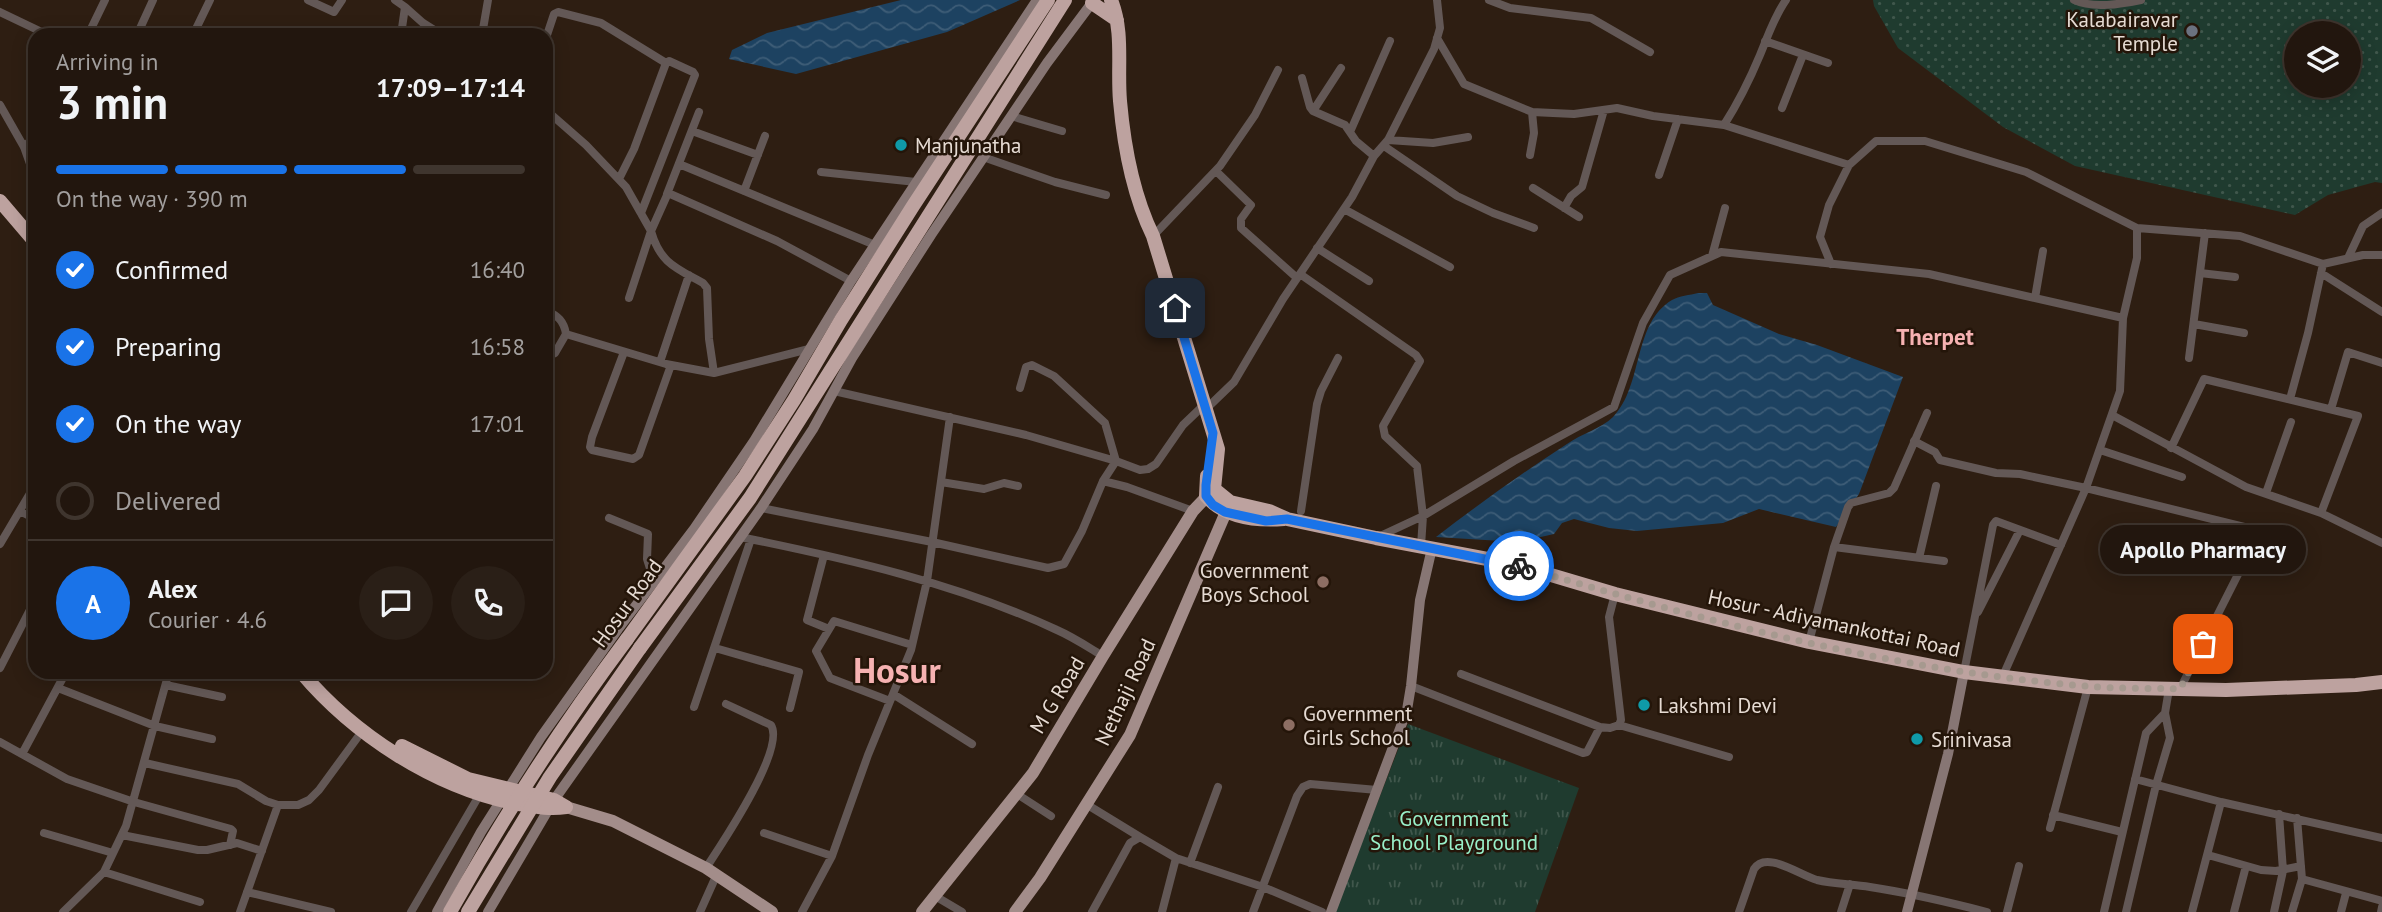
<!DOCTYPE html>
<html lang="en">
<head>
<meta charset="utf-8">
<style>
	:root { --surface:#22160e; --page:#2a1f17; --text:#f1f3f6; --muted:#a29f9e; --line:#3f352e; --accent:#1a73e8 }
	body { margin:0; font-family:"PT Sans",sans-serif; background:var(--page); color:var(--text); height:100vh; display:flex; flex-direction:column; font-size:26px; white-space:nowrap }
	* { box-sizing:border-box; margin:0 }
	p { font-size:23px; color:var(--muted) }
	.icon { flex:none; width:38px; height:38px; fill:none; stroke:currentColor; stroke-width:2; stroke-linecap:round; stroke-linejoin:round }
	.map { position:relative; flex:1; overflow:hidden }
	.sheet { position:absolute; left:28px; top:28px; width:525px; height:651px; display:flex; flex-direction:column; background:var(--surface); border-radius:21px; box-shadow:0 4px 18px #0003,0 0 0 2px var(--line) }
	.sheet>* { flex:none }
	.fabs { position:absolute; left:2284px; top:21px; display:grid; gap:14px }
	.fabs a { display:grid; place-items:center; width:77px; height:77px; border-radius:50%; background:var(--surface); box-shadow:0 4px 18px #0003,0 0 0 2px var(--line); font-size:35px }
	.pin { position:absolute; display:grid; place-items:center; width:60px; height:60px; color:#fff; margin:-30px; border-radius:14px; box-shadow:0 4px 10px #0006 }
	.courier { position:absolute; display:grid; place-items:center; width:70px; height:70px; margin:-35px; border:5px solid #1a73e8; border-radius:50%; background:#fff; color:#222; box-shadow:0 2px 9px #0007 }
	.bubble { position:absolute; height:49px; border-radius:24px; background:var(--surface); box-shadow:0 4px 18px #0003,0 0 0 2px var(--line); font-size:23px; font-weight:600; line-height:49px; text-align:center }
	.head em { font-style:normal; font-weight:600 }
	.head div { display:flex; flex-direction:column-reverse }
	.head { display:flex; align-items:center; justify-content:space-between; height:119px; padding:0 28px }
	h1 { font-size:46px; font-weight:600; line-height:52px }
	.bar { display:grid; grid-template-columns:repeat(4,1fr); gap:10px 7px; align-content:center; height:84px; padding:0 28px }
	.bar i { height:9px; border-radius:5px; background:var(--line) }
	.bar .active { background:var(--accent) }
	.bar p { grid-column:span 4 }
	.line { display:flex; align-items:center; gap:18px; padding:0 28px; border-top:2px solid var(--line) }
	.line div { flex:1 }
	.round { display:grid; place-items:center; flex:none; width:74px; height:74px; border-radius:37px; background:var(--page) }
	ol { padding:0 28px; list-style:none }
	li { display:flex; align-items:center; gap:21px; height:77px }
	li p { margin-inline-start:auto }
	li .icon { padding:7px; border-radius:50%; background:var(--accent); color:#fff; stroke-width:4 }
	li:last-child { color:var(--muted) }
	li i { width:38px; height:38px; border:4px solid var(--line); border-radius:50% }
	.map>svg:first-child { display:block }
	.grass { fill:url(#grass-dots); fill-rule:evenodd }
	.park { fill:url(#park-tufts) }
	.water { fill:url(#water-waves) }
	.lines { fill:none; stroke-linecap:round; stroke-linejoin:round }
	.street { stroke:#635856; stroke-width:8 }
	.secondary { stroke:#877674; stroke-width:10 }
	.primary { stroke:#a38d8a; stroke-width:12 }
	.highway { stroke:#bda29f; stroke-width:14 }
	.highway-bridge { stroke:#bda29f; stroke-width:14 }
	.done { stroke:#a6998f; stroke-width:7; stroke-dasharray:0 12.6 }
	.route { stroke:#1a73e8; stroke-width:9 }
	.worship-dot { fill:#6b7280; stroke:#241509; stroke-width:2.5 }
	.culture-dot { fill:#0f9aa8; stroke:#241509; stroke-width:2.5 }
	.education-dot { fill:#8d6e63; stroke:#241509; stroke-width:2.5 }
	.labels { text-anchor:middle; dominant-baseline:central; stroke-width:5; stroke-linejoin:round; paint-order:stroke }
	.poi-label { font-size:21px; fill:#e6dbd3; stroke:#241509; text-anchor:start }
	.street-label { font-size:21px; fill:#e6dbd3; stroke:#241509 }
	.park-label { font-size:21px; fill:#99efc9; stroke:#241509 }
	.neighbourhood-label { font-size:23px; font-weight:bold; fill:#f6b2b2; stroke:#241509 }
	.town-label { font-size:35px; font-weight:bold; fill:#f6b2b2; stroke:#241509 }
</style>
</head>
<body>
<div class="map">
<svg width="2382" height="912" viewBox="0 0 2382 912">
	<defs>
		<pattern id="grass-dots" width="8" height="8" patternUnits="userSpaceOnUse" patternTransform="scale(1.75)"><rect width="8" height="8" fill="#1f3b2f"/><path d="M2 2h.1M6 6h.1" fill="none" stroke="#40574c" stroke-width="1.8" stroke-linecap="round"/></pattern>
		<pattern id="park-tufts" width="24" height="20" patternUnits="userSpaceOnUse" patternTransform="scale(1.75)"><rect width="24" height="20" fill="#1f3b2f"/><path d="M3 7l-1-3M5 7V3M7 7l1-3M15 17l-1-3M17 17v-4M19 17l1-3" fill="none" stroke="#40574c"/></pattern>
		<pattern id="water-waves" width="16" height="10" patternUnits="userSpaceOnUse" patternTransform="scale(1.75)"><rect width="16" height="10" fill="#1d4261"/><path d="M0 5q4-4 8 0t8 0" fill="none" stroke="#3e5d77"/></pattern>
	</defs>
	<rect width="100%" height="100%" fill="#2e1e12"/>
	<path class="grass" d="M1873,0H2382V183L2375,182L2328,195L2295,215L2075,166L2003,127L1898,48L1874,6ZM2296,33H2348V86H2296Z"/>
	<path class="park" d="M1408,724L1579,788L1535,912H1335Z"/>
	<path class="water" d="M901,0H1020L947,32L796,74L729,59L732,50L767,33Z
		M1698,293H1707L1713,305L1779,334L1817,345L1903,377L1859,494L1836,527L1759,509L1723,523L1637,531L1609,528L1574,519L1562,523L1554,534L1518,542L1436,537C1479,504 1522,473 1567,444C1581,434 1602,428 1613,417C1644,385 1632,324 1672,300C1679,296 1690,295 1698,293Z"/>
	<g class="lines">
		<path class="street" d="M308,0L334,12L342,0
			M395,0L405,7L401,35
			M1489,0L1510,8L1591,18L1650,52
			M2074,0C2093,9 2121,4 2141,0
			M405,7L423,23L442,35
			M0,12L48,35
			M88,35L105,0
			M137,35L153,0
			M193,35L210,0
			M482,35L488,0
			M546,38L554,14L558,12L601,23L666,63
			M1437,38L1464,84L1532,112L1574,114L1617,108L1653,116L1724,125C1738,103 1750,79 1760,55C1768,36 1774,17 1786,0
			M1765,41L1828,63
			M1302,78L1310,107L1313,111L1345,125L1356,141L1374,156
			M0,105L24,147L35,178
			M1782,108L1803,55
			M546,110L586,145L626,187L651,231L668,193L777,241L851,281
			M1313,111L1341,68
			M1011,116L1062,131
			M1724,125L1849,165
			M692,131L758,155
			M1350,132L1390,41
			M1388,140L1433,143L1468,137
			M1384,146L1457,196L1493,213L1534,228
			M24,147L35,136
			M1530,155L1534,133L1532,112
			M983,157L1055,182L1106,195
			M679,164L875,245
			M1216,171L1251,205L1241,219V228L1297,278
			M821,172L916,182
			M1659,175L1678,119
			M619,179L634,149L666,63L669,61L693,72L695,75L641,213
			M1533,188L1579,217
			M744,191L765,136
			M667,194L699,112
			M1564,208L1571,196L1582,187L1604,110
			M1344,209L1450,267
			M2137,228L2240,236L2323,264L2363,255H2382
			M651,231C660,263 676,268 703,283L707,288L709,339L714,373
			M1153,236L1220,166L1255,115L1278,70
			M1317,248L1369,281
			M1712,256L1725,208
			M2348,258L2363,226L2382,213
			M1831,264L1820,237L1829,205L1849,165L1876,141H1925L2026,172L2137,228V258L2123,318
			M2200,273L2235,277
			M2321,273L2382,312
			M1300,274L1416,355L1420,361L1383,426L1385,436L1417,466L1423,516L1421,546
			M629,298L651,231
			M2035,298L2043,251
			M546,310C558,316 564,321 566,334
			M2194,324L2244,333
			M624,352L592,437L590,447L592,450L633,459L639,455L671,365
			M546,357L555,353L566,334L666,364L714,373L809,349
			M2189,358L2205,233
			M660,362L689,275
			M1020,388L1026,367L1032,365L1054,376L1105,423L1116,461L1103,481
			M834,391L1026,435L1116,461L1140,470L1148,469L1156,464L1183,425L1205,404
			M2290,399L2308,333L2323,264
			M1207,408L1234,382L1283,299L1352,197L1374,156L1388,140L1434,49L1440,28L1437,0
			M2331,409L2348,352L2382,363
			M2112,415L2246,487L2321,513L2382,543
			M1914,441L1935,452L1940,460L1996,473L2020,474L2086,488L2281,536
			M2171,448L2204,379L2358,416L2321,513
			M2100,450L2182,477
			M941,482L984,489L1004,483L1018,486
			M2266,493L2291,422
			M761,508L932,542L1048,568L1064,564L1082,531L1103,481L1127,487L1193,511
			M20,511L35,519
			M1301,511L1317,404L1321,391L1338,358
			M609,518L648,534L647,559L654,581
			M740,537C848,559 956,583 1057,630C1073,637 1088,647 1103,656
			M1378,537L1423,516L1514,461L1614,407L1643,323L1670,275L1721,252L1929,274L2123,318L2120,391L2086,488L2002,678
			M0,544L35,485
			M1834,547L1944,561
			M824,555L807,620L829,629
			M1919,558L1936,486
			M1978,612L2020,530
			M1809,642L1834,547L1848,507L1851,503L1889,493L1894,488L1927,413
			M715,648L799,672L790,708
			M0,668L35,600
			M1964,672L1993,525L1996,521L2061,545
			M1461,674L1600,727
			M166,685L222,697
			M1411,686L1583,753L1587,752L1600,727L1610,728L1619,725L1621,720L1609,617L1615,594
			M58,688L155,726L212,739
			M2180,689L2260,531
			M893,694L972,744
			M890,701L830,678L816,651L834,621L912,645
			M694,707L751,539
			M1619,725L1729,757
			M0,742L67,779L134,802L231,829L233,831L230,845
			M22,754L66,672
			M145,763L238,784L266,801L278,805H298L309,800L319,790L363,730
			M2135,779L2221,802L2382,838
			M1017,794L1051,816
			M1086,804L1140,837
			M2053,815L2122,832
			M2050,828L2088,687
			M44,833L113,853
			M764,833L832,856
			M122,835L198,850H207L237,843L262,851
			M2208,855L2261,870L2276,871L2301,866
			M1190,863L1218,787
			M706,868C721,845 786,749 771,725L726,704
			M104,872L200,902
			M2302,879L2382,901
			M247,892L331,912
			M935,896L962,912
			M63,912L104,872L126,826L169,672
			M240,912L278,805
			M411,912L480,794
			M700,912L717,874
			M802,912L832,856L868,755L911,650L927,581L950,417
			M1092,912L1130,843L1140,837L1176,858L1263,887L1322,912
			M1162,912L1176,858
			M1253,912L1297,796L1303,787L1310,784L1377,790
			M1739,912L1754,869C1766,850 1799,875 1817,880C1834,884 1852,884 1870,887C1910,893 1948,902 1987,912
			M1841,912L1850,884
			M2007,912L2019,866
			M2104,912L2146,733L2165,713
			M2126,912L2156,785L2170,738L2165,713L2169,689
			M2192,912L2221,802
			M2234,912L2246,866
			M2274,912L2283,871L2279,814
			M2292,912L2302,879L2297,818
			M2341,912L2346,893
			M2381,912L2382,907"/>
		<path class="secondary" d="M437,912L481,832L541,737L618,629L694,529L754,441L851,281L1037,0
			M488,912L554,800L761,508L813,429L852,358L931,235L1047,63L1094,0
			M1331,912L1407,710L1411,686L1420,600L1432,548
			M1907,912L1948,754L1964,672"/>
		<path class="primary" d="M566,807L613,821L706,868L772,912
			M922,912L1033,773L1103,656L1193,511L1213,490
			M1015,912L1040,878L1130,735L1229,505"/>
		<path class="highway" d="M1111,0C1124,32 1117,67 1120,101C1124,147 1133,195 1153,236L1218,449L1214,489L1230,502L1269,511L1287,519L1376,538L1514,564L1615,594L1809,642L1964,672L2088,687L2226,690L2356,685L2382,682
			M1092,3L1117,20
			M0,201L35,242
			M1207,476L1206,496C1225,518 1258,521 1284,519
			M627,639L745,476L794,400L841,320L913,206L1048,0
			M640,648L750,498L1065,0
			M301,672C354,735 433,786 513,803C532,806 548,810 566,807
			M402,746L468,779L554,800L566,807"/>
		<path class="highway-bridge" d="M450,912C503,817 562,726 627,639
			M468,912L550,777L640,648"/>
	</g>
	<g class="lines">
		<path class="done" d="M1519,566C1703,621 1892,670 2085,686C2116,689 2149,688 2180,689L2203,644"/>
		<path class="route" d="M1175,308L1213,433L1206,485V496L1213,505L1225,512L1266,521L1287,519L1519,566"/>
	</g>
	<circle class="worship-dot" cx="2192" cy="31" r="7"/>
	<g class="culture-dot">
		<circle cx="901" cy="145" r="7"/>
		<circle cx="1644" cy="705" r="7"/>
		<circle cx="1917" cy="739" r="7"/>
	</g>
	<g class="education-dot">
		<circle cx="1323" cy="582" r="7"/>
		<circle cx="1289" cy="725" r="7"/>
	</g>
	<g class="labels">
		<g class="poi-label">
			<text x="2178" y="19" text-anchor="end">Kalabairavar<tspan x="2178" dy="24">Temple</tspan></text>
			<text x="915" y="145">Manjunatha</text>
			<text x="1309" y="570" text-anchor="end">Government<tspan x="1309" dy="24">Boys School</tspan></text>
			<text x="1658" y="705">Lakshmi Devi</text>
			<text x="1303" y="713">Government<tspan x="1303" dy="24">Girls School</tspan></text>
			<text x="1931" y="739">Srinivasa</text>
		</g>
		<g class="street-label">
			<text transform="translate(627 603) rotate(-54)">Hosur Road</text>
			<text transform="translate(1834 623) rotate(12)">Hosur - Adiyamankottai Road</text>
			<text transform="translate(1125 692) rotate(-65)">Nethaji Road</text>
			<text transform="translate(1057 695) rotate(-59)">M G Road</text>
		</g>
		<g class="park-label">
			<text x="1454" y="818">Government<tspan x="1454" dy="24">School Playground</tspan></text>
		</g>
		<g class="neighbourhood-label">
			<text x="1935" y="336">Therpet</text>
		</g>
		<g class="town-label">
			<text x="897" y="670">Hosur</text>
		</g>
	</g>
</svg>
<div class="fabs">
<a><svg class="icon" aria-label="layers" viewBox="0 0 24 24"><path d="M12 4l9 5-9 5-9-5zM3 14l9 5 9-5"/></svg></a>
</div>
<div class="pin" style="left:2203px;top:644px;background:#ea580c"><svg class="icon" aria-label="bag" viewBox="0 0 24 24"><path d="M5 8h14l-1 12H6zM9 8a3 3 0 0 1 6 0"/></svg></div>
<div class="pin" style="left:1175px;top:308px;background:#1f2937"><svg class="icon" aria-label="home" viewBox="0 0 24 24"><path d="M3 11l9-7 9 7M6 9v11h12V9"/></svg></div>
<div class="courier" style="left:1519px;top:566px"><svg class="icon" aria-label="bike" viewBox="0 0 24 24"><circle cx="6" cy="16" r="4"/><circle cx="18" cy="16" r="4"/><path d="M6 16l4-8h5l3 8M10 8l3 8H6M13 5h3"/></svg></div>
<div class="bubble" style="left:2100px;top:525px;width:206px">Apollo Pharmacy</div>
<section class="sheet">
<div class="head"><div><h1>3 min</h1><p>Arriving in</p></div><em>17:09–17:14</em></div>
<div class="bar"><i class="active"></i><i class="active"></i><i class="active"></i><i></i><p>On the way · 390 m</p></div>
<ol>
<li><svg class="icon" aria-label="check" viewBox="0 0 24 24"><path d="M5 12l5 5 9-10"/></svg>Confirmed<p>16:40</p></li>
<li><svg class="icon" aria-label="check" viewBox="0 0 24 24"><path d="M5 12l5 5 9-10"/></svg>Preparing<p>16:58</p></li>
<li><svg class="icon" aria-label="check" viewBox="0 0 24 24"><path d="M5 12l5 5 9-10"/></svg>On the way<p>17:01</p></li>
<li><i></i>Delivered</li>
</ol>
<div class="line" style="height:126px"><b class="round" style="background:var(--accent);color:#fff">A</b><div><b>Alex</b><p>Courier · 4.6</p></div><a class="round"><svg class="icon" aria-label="chat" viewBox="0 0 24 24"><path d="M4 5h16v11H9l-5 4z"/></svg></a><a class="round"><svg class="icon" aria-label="phone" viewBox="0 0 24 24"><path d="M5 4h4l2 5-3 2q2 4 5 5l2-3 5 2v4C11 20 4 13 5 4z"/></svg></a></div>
</section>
</div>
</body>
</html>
